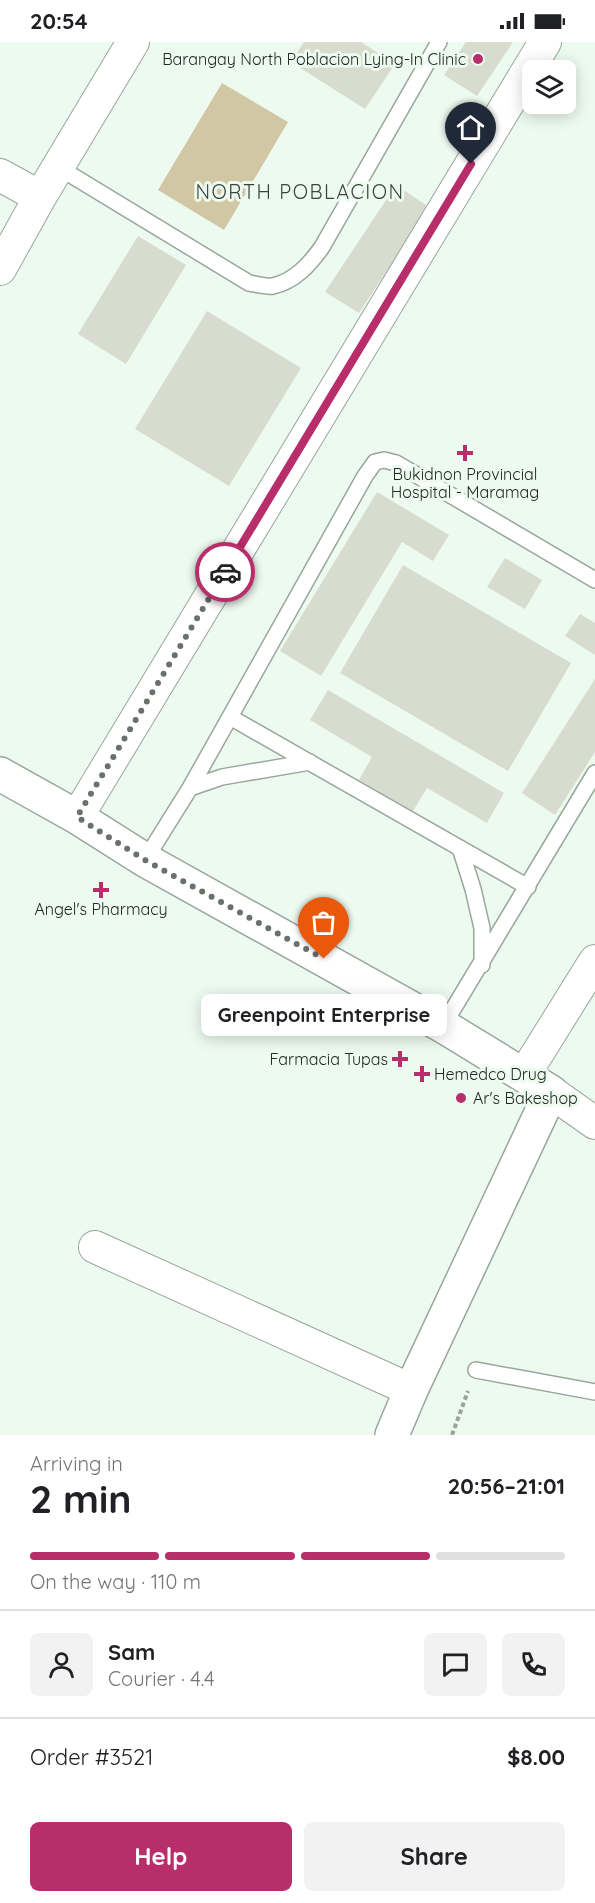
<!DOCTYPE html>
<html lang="en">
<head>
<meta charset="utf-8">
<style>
	:root { --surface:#fff; --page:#f2f2f2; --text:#202124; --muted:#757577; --line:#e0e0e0; --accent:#b82e6a }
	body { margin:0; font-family:Quicksand,sans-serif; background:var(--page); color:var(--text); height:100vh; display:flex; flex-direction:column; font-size:22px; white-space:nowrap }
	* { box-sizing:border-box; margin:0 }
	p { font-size:20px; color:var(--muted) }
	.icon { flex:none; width:33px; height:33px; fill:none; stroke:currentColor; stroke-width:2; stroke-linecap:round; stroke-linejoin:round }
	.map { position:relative; height:1393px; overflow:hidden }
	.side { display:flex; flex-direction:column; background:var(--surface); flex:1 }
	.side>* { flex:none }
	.buttons { position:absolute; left:522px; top:18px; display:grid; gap:12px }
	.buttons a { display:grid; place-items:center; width:54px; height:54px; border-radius:9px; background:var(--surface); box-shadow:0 3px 15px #0003; font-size:30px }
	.pin { position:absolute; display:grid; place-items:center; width:51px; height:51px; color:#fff; margin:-62px -26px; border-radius:50% 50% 50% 0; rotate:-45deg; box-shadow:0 0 6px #0007 }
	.pin .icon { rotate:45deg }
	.courier { position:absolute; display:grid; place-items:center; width:60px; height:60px; margin:-30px; border:4px solid #b82e6a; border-radius:50%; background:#fff; color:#222; box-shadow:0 2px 8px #0007 }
	.bubble { position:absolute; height:42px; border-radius:9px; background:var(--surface); box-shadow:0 3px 15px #0003; font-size:20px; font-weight:800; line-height:42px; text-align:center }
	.headline em { font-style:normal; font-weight:800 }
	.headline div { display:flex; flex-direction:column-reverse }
	.headline { display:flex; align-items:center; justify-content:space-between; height:102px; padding:0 30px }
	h1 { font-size:39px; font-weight:800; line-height:45px }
	.bar { display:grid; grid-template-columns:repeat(4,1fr); gap:9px 6px; align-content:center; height:72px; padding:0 30px }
	.bar i { height:8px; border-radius:4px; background:var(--line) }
	.bar .current { background:var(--accent) }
	.bar p { grid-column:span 4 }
	.line { display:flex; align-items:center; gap:15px; padding:0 30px; border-top:2px solid var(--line) }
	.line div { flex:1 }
	.round { display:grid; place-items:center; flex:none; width:63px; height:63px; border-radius:9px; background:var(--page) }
	.primary-button { display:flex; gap:12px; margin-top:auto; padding:12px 30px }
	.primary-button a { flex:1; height:69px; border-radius:9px; background:var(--accent); color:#fff; font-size:24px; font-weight:800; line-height:69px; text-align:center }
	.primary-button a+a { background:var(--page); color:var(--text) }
	.status { display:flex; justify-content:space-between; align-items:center; height:42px; padding:0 30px; background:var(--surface); direction:ltr }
	.status svg { height:16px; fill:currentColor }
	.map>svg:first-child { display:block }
	.green { fill:#d2c7a5 }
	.building { fill:#d7dcce }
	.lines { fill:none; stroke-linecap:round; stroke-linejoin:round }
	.service-casing { stroke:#99a69c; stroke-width:18 }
	.minor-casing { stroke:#99a69c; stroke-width:34 }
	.tertiary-casing { stroke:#99a69c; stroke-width:36 }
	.path { stroke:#99a39b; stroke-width:4; stroke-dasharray:4.5 3; stroke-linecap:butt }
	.service { stroke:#fff; stroke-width:15 }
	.minor { stroke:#fff; stroke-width:32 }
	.tertiary { stroke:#fff; stroke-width:33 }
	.done { stroke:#69716b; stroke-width:6; stroke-dasharray:0 10.8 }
	.route { stroke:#b82e6a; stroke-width:8 }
	.poi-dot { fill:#b82e6a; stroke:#edfaf0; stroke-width:2 }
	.labels { text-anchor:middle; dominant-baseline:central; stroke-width:6; stroke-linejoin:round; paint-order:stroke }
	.poi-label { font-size:16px; fill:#222723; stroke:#edfaf0; text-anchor:end }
	.quarter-label { font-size:20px; letter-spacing:1.5px; fill:#39443c; stroke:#edfaf0 }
</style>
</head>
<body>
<div class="status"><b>20:54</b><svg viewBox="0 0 49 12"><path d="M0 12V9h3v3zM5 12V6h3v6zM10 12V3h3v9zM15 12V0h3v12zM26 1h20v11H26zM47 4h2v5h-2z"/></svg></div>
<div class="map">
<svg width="595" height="1393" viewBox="0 0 595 1393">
	<rect width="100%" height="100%" fill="#edfaf0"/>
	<path class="green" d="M222,41L288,80L224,188L158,148Z"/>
	<path class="building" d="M304,0H361L395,22L365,67L291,20Z
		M466,0H513L477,54L444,33Z
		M396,143L429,165L359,271L325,250Z
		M138,194L186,223L126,322L78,292Z
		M207,269L301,326L229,444L135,387Z
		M377,450L449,493L433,519L402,500L321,634L280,609Z
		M505,516L542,538L525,567L487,545Z
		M403,523L571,621L508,729L340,631Z
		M580,572L595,581V613L565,594Z
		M595,637V710L555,773L522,751Z
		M328,648L504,751L487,781L427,746L413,769L359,738L372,715L310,678Z"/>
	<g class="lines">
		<g class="service-casing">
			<path id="service" d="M58,125L249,241C256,242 266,245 273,244C295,239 310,222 322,205L439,0
				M230,675L528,845
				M190,746L222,735L310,720
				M460,806L473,847L482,886V923
				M145,818L190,746L365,434L375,420L384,418L396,421L595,538
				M443,984L595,731
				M476,1328L595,1350"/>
		</g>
		<g class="minor-casing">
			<path id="minor" d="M0,133L40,155
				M0,227L40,155L133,0
				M77,775L545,0
				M524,1033L595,919
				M551,1050L595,1081
				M95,1205L411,1348"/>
		</g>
		<g class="tertiary-casing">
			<path id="tertiary" d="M0,732L77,775L145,818L443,984L551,1050L411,1348L392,1393"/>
		</g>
		<path class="path" d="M452,1393L468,1349"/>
		<use href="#service" class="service"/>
		<use href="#minor" class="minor"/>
		<use href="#tertiary" class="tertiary"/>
	</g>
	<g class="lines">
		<path class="done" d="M225,530L77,775L145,818L324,917"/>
		<path class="route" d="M225,530L471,122"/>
	</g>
	<g class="poi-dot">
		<circle cx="478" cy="17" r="6"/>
		<path d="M462 402h6v6h6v6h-6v6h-6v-6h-6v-6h6z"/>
		<path d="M98 839h6v6h6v6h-6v6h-6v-6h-6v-6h6z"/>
		<path d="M397 1008h6v6h6v6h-6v6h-6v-6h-6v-6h6z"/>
		<path d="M419 1023h6v6h6v6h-6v6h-6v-6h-6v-6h6z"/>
		<circle cx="461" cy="1056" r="6"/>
	</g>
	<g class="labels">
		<g class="poi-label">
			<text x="466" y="17">Barangay North Poblacion Lying-In Clinic</text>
			<text x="465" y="432" text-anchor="middle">Bukidnon Provincial<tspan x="465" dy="18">Hospital - Maramag</tspan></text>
			<text x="101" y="867" text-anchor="middle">Angel's Pharmacy</text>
			<text x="388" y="1017">Farmacia Tupas</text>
			<text x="434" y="1032" text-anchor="start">Hemedco Drug</text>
			<text x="473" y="1056" text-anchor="start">Ar's Bakeshop</text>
		</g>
		<g class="quarter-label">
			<text x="300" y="149">NORTH POBLACION</text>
		</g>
	</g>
</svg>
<div class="buttons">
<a><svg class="icon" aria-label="layers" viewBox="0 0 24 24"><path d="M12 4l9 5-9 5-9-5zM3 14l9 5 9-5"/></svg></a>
</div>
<div class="pin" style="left:324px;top:917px;background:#ea580c"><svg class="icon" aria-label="bag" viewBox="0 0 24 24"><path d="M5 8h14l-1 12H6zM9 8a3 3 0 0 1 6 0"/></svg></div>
<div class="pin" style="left:471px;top:122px;background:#1f2937"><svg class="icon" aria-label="home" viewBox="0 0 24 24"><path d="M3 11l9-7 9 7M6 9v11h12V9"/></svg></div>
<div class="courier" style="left:225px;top:530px"><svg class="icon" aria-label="car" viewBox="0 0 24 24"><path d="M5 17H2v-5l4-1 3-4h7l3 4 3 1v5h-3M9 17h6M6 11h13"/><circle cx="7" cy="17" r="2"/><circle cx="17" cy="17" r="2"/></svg></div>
<div class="bubble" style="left:201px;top:952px;width:246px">Greenpoint Enterprise</div>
</div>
<section class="side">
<div class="headline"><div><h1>2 min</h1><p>Arriving in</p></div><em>20:56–21:01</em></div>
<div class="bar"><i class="current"></i><i class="current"></i><i class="current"></i><i></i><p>On the way · 110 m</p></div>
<div class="line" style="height:108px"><a class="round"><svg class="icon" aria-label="person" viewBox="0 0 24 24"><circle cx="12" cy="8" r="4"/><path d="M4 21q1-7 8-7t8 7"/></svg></a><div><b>Sam</b><p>Courier · 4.4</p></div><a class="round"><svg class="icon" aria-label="chat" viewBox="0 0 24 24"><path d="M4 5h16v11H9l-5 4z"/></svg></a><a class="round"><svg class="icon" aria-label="phone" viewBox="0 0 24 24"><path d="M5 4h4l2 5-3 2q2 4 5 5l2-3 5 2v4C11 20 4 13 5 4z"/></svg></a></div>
<div class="line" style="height:78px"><div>Order #3521</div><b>$8.00</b></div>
<div class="primary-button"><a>Help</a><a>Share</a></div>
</section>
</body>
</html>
